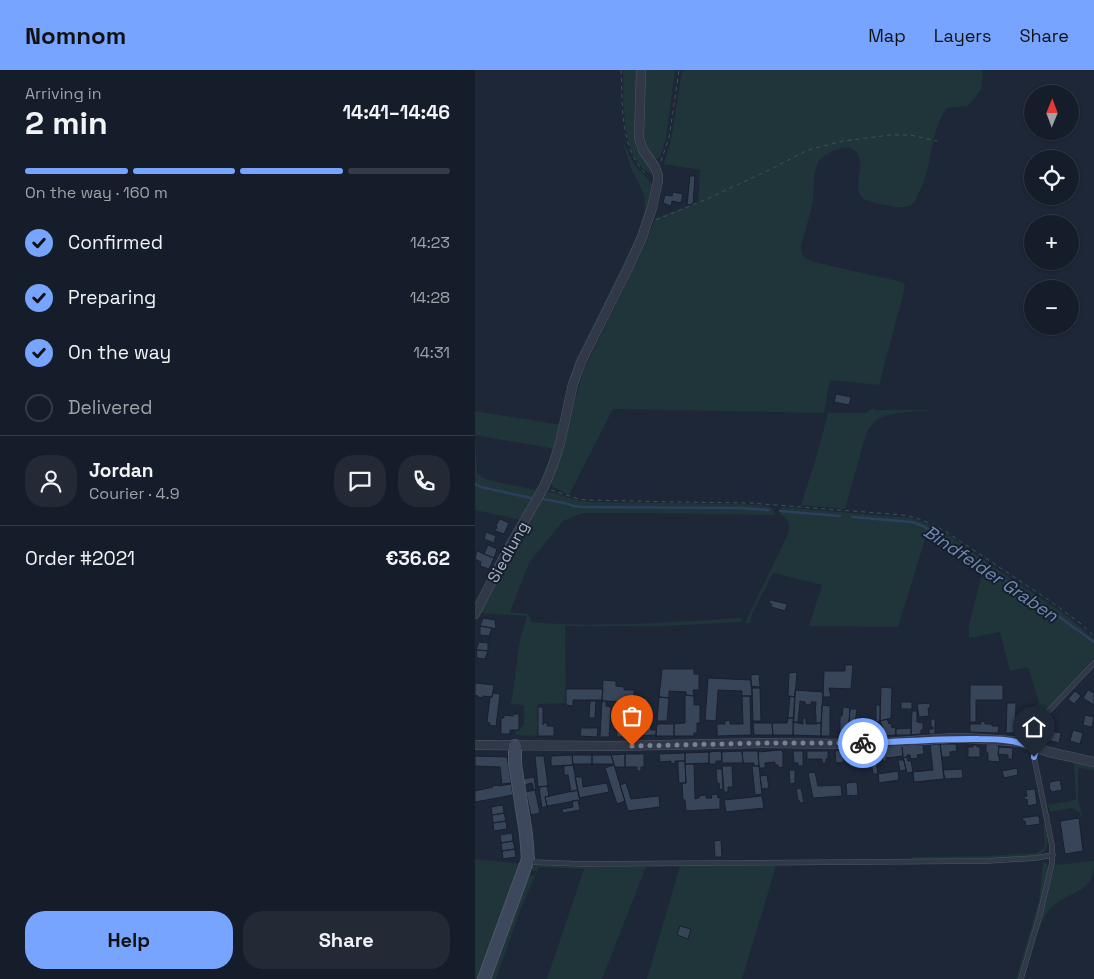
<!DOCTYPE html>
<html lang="en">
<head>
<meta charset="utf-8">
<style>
	:root { --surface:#161d2a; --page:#232a36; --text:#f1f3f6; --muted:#9ea2a8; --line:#353b47; --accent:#76a4ff }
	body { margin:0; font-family:"Space Grotesk",sans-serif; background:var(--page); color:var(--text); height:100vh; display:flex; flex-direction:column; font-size:19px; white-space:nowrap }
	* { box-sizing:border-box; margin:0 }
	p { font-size:16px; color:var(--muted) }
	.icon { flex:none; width:28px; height:28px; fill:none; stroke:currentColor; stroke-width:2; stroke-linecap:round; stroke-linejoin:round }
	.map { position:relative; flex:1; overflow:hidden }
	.sheet { display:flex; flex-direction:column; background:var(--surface); width:475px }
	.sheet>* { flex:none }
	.needle { width:32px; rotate:1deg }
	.controls { position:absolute; left:549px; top:15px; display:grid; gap:10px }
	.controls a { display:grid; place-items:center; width:55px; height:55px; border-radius:50%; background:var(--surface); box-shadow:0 1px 4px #0004,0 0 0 1px var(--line); font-size:25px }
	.pin { position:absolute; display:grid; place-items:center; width:42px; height:42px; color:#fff; margin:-51px -21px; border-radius:50% 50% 50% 0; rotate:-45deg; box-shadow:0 0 5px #0007 }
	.pin .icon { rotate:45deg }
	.courier { position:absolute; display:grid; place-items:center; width:50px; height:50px; margin:-25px; border:4px solid #76a4ff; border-radius:50%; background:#fff; color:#222; box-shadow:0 1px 6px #0007 }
	.overview em { font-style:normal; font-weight:600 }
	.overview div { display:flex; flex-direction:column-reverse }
	.overview { display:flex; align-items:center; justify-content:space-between; height:85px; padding:0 25px }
	h1 { font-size:32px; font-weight:600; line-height:38px }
	.bar { display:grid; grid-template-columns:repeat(4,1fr); gap:8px 5px; align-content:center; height:60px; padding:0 25px }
	.bar i { height:6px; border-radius:4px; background:var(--line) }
	.bar .current { background:var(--accent) }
	.bar p { grid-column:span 4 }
	.line { display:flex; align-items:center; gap:12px; padding:0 25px; border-top:1px solid var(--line) }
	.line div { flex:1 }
	.round { display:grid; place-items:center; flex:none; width:52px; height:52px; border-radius:20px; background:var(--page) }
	ol { padding:0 25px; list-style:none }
	li { display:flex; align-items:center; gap:15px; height:55px }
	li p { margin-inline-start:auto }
	li .icon { padding:5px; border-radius:50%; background:var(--accent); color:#111; stroke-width:4 }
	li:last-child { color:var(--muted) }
	li i { width:28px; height:28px; border:2px solid var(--line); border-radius:50% }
	.cta { display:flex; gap:10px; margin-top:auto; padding:10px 25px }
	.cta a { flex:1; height:58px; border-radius:20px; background:var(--accent); color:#111; font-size:20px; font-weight:600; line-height:58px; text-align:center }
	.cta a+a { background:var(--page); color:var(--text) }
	header { display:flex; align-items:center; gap:30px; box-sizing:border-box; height:70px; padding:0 25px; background:var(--accent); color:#111 }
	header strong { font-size:24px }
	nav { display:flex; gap:28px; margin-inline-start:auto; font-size:18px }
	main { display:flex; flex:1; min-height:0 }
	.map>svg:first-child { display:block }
	.green { fill:#1f3539 }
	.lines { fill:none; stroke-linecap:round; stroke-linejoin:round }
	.stream { stroke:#2c3f5f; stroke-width:2.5 }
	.building { fill:#384559; stroke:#18202f }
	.lane-casing { stroke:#4e5667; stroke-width:5.5 }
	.street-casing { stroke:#4e5667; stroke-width:10 }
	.secondary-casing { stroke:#4e5667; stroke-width:14 }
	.path { stroke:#3c5257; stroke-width:1; stroke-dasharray:4 4; stroke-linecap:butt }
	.lane { stroke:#313948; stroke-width:4.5 }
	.street { stroke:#313948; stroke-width:9 }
	.secondary { stroke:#3e485c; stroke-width:12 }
	.done { stroke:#798294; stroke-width:5; stroke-dasharray:0 9 }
	.route { stroke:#76a4ff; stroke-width:6 }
	.labels { text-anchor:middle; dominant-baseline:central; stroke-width:4; stroke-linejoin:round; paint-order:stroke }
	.street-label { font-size:16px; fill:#aab3c6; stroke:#161f2d }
	.water-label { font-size:18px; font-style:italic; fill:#6f88b2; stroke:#161f2d }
</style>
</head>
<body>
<header>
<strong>Nomnom</strong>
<nav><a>Map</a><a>Layers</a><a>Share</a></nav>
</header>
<main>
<section class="sheet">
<div class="overview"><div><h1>2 min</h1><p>Arriving in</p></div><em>14:41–14:46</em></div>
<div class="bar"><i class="current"></i><i class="current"></i><i class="current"></i><i></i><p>On the way · 160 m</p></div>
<ol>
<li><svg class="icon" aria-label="check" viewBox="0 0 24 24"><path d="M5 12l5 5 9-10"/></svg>Confirmed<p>14:23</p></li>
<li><svg class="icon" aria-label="check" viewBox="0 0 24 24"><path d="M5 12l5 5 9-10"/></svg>Preparing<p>14:28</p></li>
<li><svg class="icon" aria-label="check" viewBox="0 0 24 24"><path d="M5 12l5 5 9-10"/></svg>On the way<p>14:31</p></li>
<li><i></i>Delivered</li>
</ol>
<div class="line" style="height:90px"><a class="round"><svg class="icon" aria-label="person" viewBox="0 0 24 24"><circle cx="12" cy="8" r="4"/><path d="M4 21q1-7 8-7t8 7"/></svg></a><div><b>Jordan</b><p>Courier · 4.9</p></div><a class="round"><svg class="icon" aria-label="chat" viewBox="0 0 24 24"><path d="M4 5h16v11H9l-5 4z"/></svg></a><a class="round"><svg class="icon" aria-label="phone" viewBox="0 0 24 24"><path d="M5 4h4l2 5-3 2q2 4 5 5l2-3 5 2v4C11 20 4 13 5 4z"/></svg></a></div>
<div class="line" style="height:65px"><div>Order #2021</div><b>€36.62</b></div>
<div class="cta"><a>Help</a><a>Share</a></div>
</section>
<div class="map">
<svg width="619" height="909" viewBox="0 0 619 909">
	<rect width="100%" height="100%" fill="#1d2738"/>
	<path class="green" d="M148,0H163L161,70L162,79L179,103L177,104C145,90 149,29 148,0Z
		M169,0H200L191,68L185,87L180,89L171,81L168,75Z
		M211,0H506L508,3L506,20L497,31L492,36L472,38C453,63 459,98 443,124C442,127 440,132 437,134C432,139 422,137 415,136C409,135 394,132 389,129C378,120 386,104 385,93C385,81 374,75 364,79C357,81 348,85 344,91C337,102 340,122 337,136C335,144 332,153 330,162C328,168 324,177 327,184C329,189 335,190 339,192L427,212L429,214L430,217L404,315L355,310L349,343L138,339L94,425L78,417L75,411L89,373L98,338L108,302L158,200L181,148L223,132L225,100L189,94L196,70L207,1Z
		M147,69L159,94L177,114L178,120L164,166L105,287L103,289L148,195L163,163L169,143L170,129L165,115L157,101Z
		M398,338L399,340H459C443,342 417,341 403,349C397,353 394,359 391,364L370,439L326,435L341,388L353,343H391Z
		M0,341L87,355L80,379L0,365L2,402C5,407 8,408 13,410L60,420L69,406L46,450L0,440Z
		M76,422L98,429L113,432L269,434L292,436L298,439L300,445L169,443H108L88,451L54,493L35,542L53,544L57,552C127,558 198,552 268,548L266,552L191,556H90L91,633L63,634V666L41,665V660H44L49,654V635L36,634L45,570L52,546L5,543C25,504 47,466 67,427L68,424Z
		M307,437L435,448C467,455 499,484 526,502C558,524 591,542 619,569V588L558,653L553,651L550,653L554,655L547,663H540L564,632L553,597L535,601L525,562L494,568V555L508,500L452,463L423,557L334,556L347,515L298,503L277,544L275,553H270L314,462C315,446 310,451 304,441Z
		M564,683L619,695V700L605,698L603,700V730L608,749L604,742L597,738L575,742L573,735L601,730L599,693L565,685L564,687L563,685Z
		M568,754H570C572,765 577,782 562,786L512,789H437V787L511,786L561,783L568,779L570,775Z
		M0,789L46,794L3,909H0Z
		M568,791L572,794L573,798L572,805L563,843L544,909H541L564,831Z
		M619,791C619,825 596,819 577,837C568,845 565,858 561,869L580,795Z
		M61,795L109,797L159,796L160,797H171L127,909H72L109,799L64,797L46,838L21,909H14L44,832L53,805L59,806L61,801L56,799V797Z
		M205,796H301L267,909H172Z"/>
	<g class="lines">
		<path class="stream" d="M0,414L6,417L56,428
			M68,429L89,433L99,436L108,437L266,438L293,440
			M305,441L365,446
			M377,447L437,452L446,455L455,460L579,543L619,572"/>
	</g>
	<path class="building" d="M215,106H220L218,134L212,135Z
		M198,122L208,124L206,133L197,131L196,136L188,133L190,125L197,126Z
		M361,324L376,327L374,335L359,332Z
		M25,449L34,453L29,464L20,461L22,457L21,455Z
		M11,462L21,466L19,473L9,469Z
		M13,475L22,479L19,488L9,484Z
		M2,481L19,488L14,499L5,496L6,492L0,489Z
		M295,530L312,534L310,541L296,537L297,534L294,533Z
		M8,548L20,550L21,559L5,556Z
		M5,556L17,558L14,566L5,565Z
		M4,572L13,573V581L1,580Z
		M1,580L13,581L10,589L2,588Z
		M370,595H378L376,619L354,618L356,627H348L349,601H370Z
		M187,599H219V604H224V620H218L219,626L211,625V622L194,621V628L184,627Z
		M322,602L320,627L313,626L314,603Z
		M284,604L285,617L276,616V605Z
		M233,608L276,610L277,626H267V621L243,620L241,651L230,650Z
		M128,610L141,611V616L149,617V620H159V632L127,631Z
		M0,613L19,615L17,627L8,626L7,628L3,627V626L0,625Z
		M495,615H528V630H501V652H495Z
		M406,617L417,618L416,648L405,651Z
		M277,618H285L286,651H278Z
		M91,619H128L127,630H98V636L91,635Z
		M320,620L348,622L346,653H341V645H340L341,632H336V635L330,634V632L325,631L323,652H318Z
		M613,620L619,623V635L608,628Z
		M600,621L606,626L599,634L593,629Z
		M18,623L25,624L21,656L14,655L15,653L12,652L15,627H17Z
		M210,625L219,626V635H225V653H222V663H219V666H199V654L210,653Z
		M267,626H275L276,665L242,666V654H250V651L255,650V654H268Z
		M315,626L320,627L319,648H313Z
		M184,627L194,628L192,651H182Z
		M172,628L173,648H175L176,660H181V665L142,667L141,655H152V652H154V648H159V629Z
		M115,631H121L120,648H114Z
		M127,631H131V636L136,637L134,667H125Z
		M426,632H437V639H426Z
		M455,633V638H453L454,646L444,647L442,634Z
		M532,633H541L540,663H531Z
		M347,635L355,636V666H346Z
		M401,635H405V651L401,652Z
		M63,637H68V655V653H72V656H79V666H63Z
		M368,637L375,638L373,667L365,666V646H367Z
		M375,639H382L380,653H378V667H373Z
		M437,641H442V652L448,653V660H446V664L436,665Z
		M38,644H44V660H35V664H26V648H29V645L38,646Z
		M610,645L619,647L617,657L608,655Z
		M313,648H319L318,665H298L297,653H312Z
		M328,648H331V654H342V653H346V666L318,665V652L328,654Z
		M412,649L414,654L416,653L417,658L420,657L421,665L408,666V658L405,651Z
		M456,649H460V664H454V659H458V657H456Z
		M506,651L510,652V654H517V656H524L523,663L495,662V654H506Z
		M278,653H297L298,665H279Z
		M182,654H199V666H181Z
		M398,654H404V657H407L408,666L385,667L384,659H387V657H398Z
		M572,656L578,658L577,661H575L573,669L567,667L568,660Z
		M106,658H123L122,667L105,666Z
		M436,658V665H421V659Z
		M598,660L608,663L605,674L595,671Z
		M575,661L586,663L584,673L573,670Z
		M465,674H481L482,681L475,682V687H467Z
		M465,674L469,709L439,712L438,702L458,700L455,675Z
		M511,674L524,675L523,684L525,692L513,691V683L511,682Z
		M448,675L449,684L442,685L443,688L436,689L435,685H432V687L428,688L427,676Z
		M498,675H502V677H505V687H493V677H498Z
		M427,676L428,686L411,688L412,691H408L406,678Z
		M524,677L538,678L537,689H533V685L523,684Z
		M306,680L308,682V697L303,698V695H300V692L290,693V698H284L283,682Z
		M369,680V692L361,693L360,681Z
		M379,680H389V689H379Z
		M246,681L247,691H241V694H234V682Z
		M267,681L268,693H247V682Z
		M267,681H283L284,696H279V693H268Z
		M318,681H328V696H323V693H319Z
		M332,681H353V689H351V693H347V689H332Z
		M234,682V693L210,694V683Z
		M210,683V691H200V693L196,694V691L185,692L184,684Z
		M150,684V697H140L136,685Z
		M150,684H169V697H166V701H162V697H150Z
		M97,685H117V694H98Z
		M97,685L98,695L76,696V686Z
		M117,685H136L139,694H117Z
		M0,686L32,687L36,713L27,714L25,697L0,696Z
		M60,686H69L73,716L63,717Z
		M432,687L433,691H436L438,702L432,703L428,688Z
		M401,690L403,704H398L396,691Z
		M423,690H429L431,700L425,701Z
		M203,691H210L211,713H204L203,701Z
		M210,694H219L220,729L224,728V726L231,725V728H237L236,725L242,724L243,728L245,727V739L211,741L210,730H208L207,713H211Z
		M98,695L103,720L96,722L93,705H89V696Z
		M139,695L150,731L142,734L130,698Z
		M247,696H257L258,717H253V722H249Z
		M277,696H284L287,724L280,725Z
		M542,698L543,705L529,708L527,701Z
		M241,699H247L248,719L245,720L244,713H242Z
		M487,699L488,708L470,709L468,700Z
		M314,700H320V713L315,714Z
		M423,701L424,710L404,713L403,704Z
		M340,702L343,716L366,715L367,726L338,728L333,703Z
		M292,705L294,718L287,719L285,706Z
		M59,707L61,720H59L57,713L48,715V709Z
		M100,707H107L108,717L132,713L134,722L104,728Z
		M585,710L587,720L576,722V720L574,719L575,712Z
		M382,712L383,725L378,726L377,725L372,726L371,713Z
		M151,713L156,729L184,726L185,737L153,741L145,715Z
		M36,714L38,725L0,732V721L18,717L17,716L23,715V716Z
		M72,716L74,726L70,727L72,736L67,738L64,717Z
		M326,718L329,732L325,733L324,730H323L321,719Z
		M560,719L562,734L553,736L552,729L550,730L549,727L552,726L551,720Z
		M60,720L65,743L56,745L51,722Z
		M103,720L105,730L72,736L70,727Z
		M287,726L289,738L251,742L249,730Z
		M103,730L105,740L88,743L87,739L98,737L97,731Z
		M28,735L29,743L17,745L16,737Z
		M29,743L31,751L18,753L17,745Z
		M560,746H564L565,754L551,756L550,751H548L547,748Z
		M604,748L608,781L590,784L585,751Z
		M31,751L32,759L19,761L18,753Z
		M37,763L38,771L26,773L25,765Z
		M246,770L247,787H240L239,771Z
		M38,771L40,779L27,781L26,773Z
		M40,779L41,787L28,789L27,781Z
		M205,856L216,859L213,869L202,865Z"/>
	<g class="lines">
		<g class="lane-casing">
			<path id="lane" d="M546,672L550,664L566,649L619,593
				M54,792L108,794L512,791L561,788L578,785
				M546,909L565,844L577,793V775L559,687L561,678"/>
		</g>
		<g class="street-casing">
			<path id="street" d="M0,544L32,481L69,417L78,395L85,373L98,314L106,292L154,196L167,167L177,138L183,111V105L180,97L168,80L164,68L166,0
				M0,675L138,676L289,673L373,674L409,673L477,668H492L523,670L546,672L574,682L619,692"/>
		</g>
		<g class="secondary-casing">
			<path id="secondary" d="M9,909L53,789L51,764L40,694V676"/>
		</g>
		<path class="path" d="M146,0C148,36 144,79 173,106
			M186,91L194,68L204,0
			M181,150L234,128L294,100L333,80L368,71L415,65H435L462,71
			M76,420L104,429L112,430L202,432L275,433L428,445C445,448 458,454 473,463L578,533L606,554L619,566"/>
		<use href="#lane" class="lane"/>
		<use href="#street" class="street"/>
		<use href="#secondary" class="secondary"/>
	</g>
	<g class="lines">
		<path class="done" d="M157,676L289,673H388"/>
		<path class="route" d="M388,673C427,672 465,668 504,669C526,669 540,670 561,678L559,687"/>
	</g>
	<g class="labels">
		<g class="street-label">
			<text transform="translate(33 482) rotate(-61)">Siedlung</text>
		</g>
		<g class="water-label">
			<text transform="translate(516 503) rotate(34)">Bindfelder Graben</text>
		</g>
	</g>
</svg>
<div class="controls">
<a><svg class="needle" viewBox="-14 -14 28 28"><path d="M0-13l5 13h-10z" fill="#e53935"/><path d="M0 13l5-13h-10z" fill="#9ea2a8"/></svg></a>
<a><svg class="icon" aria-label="locate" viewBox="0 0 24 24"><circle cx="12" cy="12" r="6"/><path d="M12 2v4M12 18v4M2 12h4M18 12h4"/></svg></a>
<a>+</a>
<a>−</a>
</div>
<div class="pin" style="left:157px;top:676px;background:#ea580c"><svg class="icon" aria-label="bag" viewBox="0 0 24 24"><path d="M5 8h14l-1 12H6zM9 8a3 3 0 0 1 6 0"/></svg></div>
<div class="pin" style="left:559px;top:687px;background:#1f2937"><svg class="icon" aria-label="home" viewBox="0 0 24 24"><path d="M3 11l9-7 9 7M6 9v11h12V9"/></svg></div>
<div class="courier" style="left:388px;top:673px"><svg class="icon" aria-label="bike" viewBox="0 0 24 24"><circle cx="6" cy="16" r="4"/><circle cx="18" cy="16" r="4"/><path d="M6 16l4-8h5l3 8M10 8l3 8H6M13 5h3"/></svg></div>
</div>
</main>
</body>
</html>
